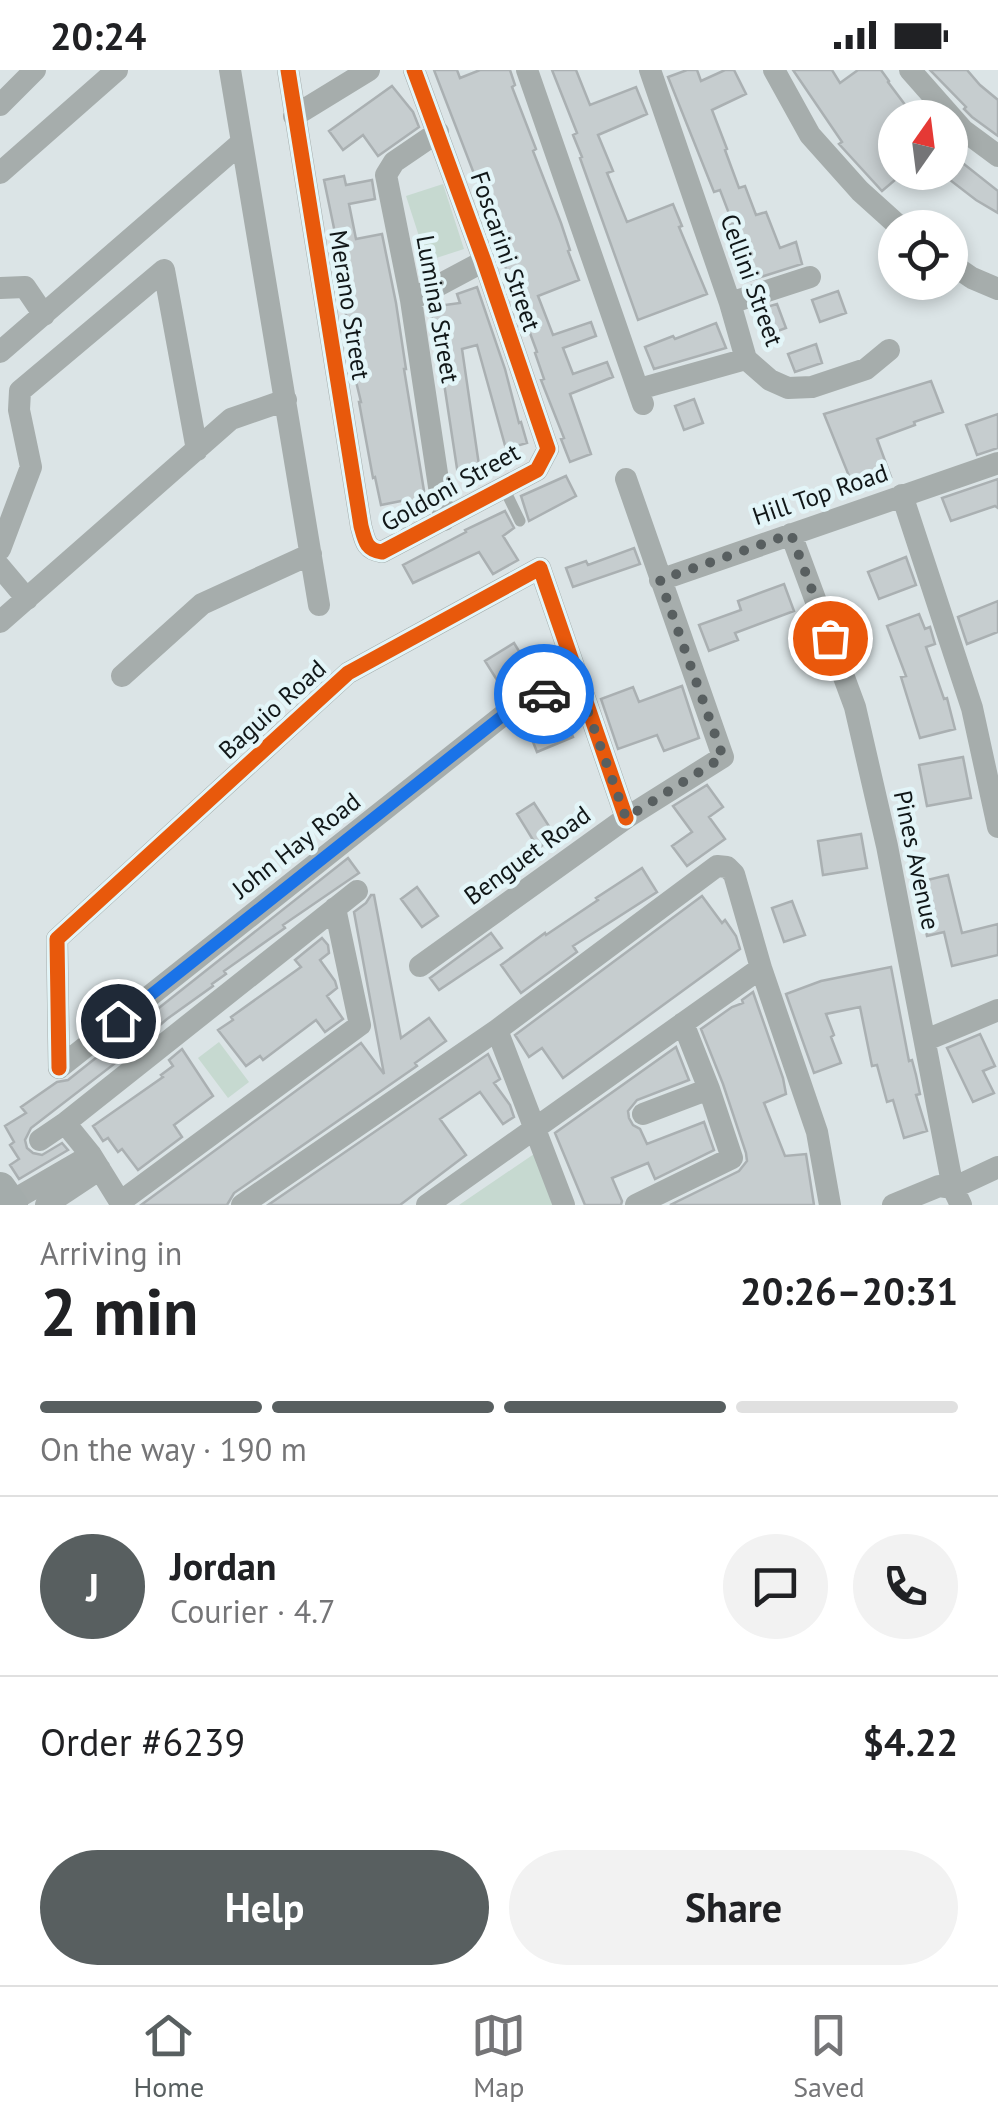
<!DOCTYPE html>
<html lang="en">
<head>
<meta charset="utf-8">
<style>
	:root { --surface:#fff; --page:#f2f2f2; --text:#202124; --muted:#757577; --line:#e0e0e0; --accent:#585f60 }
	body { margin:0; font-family:"PT Sans",sans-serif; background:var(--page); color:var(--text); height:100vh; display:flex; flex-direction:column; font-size:38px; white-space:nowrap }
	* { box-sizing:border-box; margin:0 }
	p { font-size:32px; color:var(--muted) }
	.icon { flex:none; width:55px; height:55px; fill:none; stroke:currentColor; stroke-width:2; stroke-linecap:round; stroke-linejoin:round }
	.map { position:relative; height:1135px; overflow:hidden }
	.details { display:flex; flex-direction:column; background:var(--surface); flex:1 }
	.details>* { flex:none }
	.needle { width:65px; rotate:14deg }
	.buttons { position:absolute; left:878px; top:30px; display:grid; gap:20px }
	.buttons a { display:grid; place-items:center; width:90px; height:90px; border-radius:50%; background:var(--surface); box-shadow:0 5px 15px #0003; font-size:50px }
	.pin { position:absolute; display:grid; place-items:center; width:85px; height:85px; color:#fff; margin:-42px; border:5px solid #fff; border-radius:50%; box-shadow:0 2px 10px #0007 }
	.courier { position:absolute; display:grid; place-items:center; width:100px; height:100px; margin:-50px; border:8px solid #1a73e8; border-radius:50%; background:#fff; color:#222; box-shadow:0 2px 12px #0007 }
	.head em { font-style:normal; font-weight:600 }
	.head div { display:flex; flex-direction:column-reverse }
	.head { display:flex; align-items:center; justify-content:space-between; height:170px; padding:0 40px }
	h1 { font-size:65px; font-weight:600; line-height:75px }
	.bar { display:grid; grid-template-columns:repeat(4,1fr); gap:15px 10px; align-content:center; height:120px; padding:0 40px }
	.bar i { height:12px; border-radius:8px; background:var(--line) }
	.bar .on { background:var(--accent) }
	.bar p { grid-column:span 4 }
	.line { display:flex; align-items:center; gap:25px; padding:0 40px; border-top:2px solid var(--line) }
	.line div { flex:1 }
	.round { display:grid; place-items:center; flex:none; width:105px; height:105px; border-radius:52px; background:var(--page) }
	.cta { display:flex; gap:20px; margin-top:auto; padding:20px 40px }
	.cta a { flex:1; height:115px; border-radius:60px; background:var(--accent); color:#fff; font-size:40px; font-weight:600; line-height:115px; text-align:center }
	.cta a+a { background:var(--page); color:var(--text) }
	.status { display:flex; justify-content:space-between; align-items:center; height:70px; padding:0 50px; background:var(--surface); direction:ltr }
	.status svg { height:28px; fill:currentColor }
	.tab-bar { display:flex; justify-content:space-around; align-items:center; height:140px; border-top:2px solid var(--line); background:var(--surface); font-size:28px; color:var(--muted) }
	.tab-bar a { display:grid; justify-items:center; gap:5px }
	.tab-bar .on { color:var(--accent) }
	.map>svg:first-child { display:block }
	.green { fill:#c6d9d0 }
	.building { fill:#c6cdcf; stroke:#aab0b2; stroke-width:2.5 }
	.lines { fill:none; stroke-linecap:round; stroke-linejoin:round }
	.lane { stroke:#a6adac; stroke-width:11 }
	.street { stroke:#a6adac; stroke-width:22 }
	.secondary { stroke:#a4acab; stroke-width:32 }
	.cycleway-casing { stroke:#e3f5f8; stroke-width:21 }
	.cycleway { stroke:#e8590c; stroke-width:15 }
	.done { stroke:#585f60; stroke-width:10; stroke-dasharray:0 18 }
	.route { stroke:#1a73e8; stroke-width:12 }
	.labels { text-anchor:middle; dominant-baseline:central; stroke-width:9; stroke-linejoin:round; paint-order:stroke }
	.street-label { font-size:25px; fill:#111718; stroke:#e3f5f8 }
</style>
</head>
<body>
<div class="status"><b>20:24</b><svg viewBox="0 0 49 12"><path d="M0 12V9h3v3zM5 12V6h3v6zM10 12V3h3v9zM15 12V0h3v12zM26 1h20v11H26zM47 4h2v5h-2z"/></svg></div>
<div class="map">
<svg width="998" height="1135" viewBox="0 0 998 1135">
	<rect width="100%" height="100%" fill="#dbe4e6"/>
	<path class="green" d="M443,114L464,179L427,191L406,126Z
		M219,972L249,1012L228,1028L198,988Z
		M537,1082L556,1135H459Z"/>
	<path class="building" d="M434,0H457L460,8L480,0H510L515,15L512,17L536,79L533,81L561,153L570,180L568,181L579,210L538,226L553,265L591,252L596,266L563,278L573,304L607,292L613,307L570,324L591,384L570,392L561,369L564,368L541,310L544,309L535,283L537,282L485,142L488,140Z
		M552,0H576L590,35L636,17L647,44L598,65L613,101L607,103L627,152L673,134L682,156L679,157L707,224L638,250L580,88L582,87L573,65L577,63Z
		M687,0H697L701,11L725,0H734L746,24L712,40L727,79L725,80L739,118L745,116L756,145L766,142L780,178L796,172L802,194L745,212L737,191L741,189L728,156L733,154L720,120L714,122L668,7Z
		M793,0H832L840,13L858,0H881L889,11L888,12L915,48H895V110L882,121L839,74L842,72Z
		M930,0H967L980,15L998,30V66L972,47L964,39L966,37Z
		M392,16L413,42L419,57L378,86L363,65L343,80L329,61Z
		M950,83L998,121V143L976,130L950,110Z
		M344,106L346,115L372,110L375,129L349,134L356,169L382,164L396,233L406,299H404L427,439L408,442L406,430L381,435L375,407L373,408L359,332H361L354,303H356L352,275L335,189L337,188L332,163H335L324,110Z
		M477,217L505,299L519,353L521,352L527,373L506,379L477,275L462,279L480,402L458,405L437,267L435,268L430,237L460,233L457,224Z
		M838,221L846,243L820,252L812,230Z
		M777,234L786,258L764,266L755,244L756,240Z
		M716,253L726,278L654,299L645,277L673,266L675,269Z
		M816,274L822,293L795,302L788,284Z
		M931,311L943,342L914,352L915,355L877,369L891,407L855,421L824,344Z
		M694,329L703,353L684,360L675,336Z
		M998,344V378L977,385L966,355Z
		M566,406L576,426L529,451L521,426Z
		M998,409V438L995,436L951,451L942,428Z
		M505,441L514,458L503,466L518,490L493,504L479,482L413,513L403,495L466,462L465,460Z
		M634,478L640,494L573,517L566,498L586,491L588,495Z
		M906,487L916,515L879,529L868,502Z
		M784,514L794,541L735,563L738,570L709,581L699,555L741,540L738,531Z
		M998,531V562L967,574L958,547Z
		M919,544L925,559L930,557L935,574L926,577L944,629L947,628L955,659L920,668L901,607L906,606L887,556Z
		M514,573L536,609L507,626L485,591Z
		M682,616L699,668L664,681L657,665L618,679L601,629L633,617L639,632Z
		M562,640L573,667L537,682L526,654Z
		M963,687L971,728L927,736L919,695Z
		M707,715L723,737L709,747L725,769L687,796L672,776L692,762L673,736Z
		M534,733L556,767L538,778L517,744Z
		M861,764L867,798L823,805L818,771Z
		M348,788L359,803L283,855L285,858L224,901L226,904L212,914L213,916L167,949L139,973L140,974L31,1058L25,1070L27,1078L33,1083L42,1085L62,1073L68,1080L19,1109L10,1095L19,1089L10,1075L14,1072L5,1056L26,1043L21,1037L57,1012L68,1010Z
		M642,798L657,822L573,876L577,882L521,923L501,895L545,863L546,865L598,830L596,828Z
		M948,805L962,863L998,854V885L952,896L944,862L927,866L915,813Z
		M417,817L438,846L422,857L401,829Z
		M371,825H374L401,968L429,948L446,971L415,993L417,996L234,1123L227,1135H141L361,973L384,1004L354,842L366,833Z
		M702,826L722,853L725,850L736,866L740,879L563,1008L542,978L529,987L515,965Z
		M792,831L805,865L784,872L772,838Z
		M491,863L502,878L439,920L430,908Z
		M322,868L328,875L329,883L320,890L335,911L337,918L327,926L343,949L325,962L316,950L263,990L260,986L246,996L218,960L233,950L231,947L301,897L295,890Z
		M891,897L909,991L912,990L916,1005L920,1024L916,1025L927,1061L904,1068L893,1030L887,1032L877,995L872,996L860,937L826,944L834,965L831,967L841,993L814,1003L786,924L821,911Z
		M753,922L783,1008L786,1024L764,1033L785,1086L806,1084L814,1135H670L739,1101L747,1091L746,1083L723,1014L701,959L732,937L743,933L742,930Z
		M980,964L995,996L983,1001L994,1023L973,1032L947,978Z
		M676,977L689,1010L637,1030L628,1041L629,1048L633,1055L640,1059L647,1074L704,1052L714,1080L655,1109L648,1093L612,1108L622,1131L621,1135H585L555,1063Z
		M182,979L213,1026L174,1055L182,1067L138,1100L122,1079L118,1082L108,1068L103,1071L93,1056L163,1007L161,1005L173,996L169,990Z
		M488,984L500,1009L494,1013L510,1035L514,1047L503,1054L480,1022L440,1049L466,1085L400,1135H268Z"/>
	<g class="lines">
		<path class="lane" d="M504,418L520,451"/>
		<path class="street" d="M230,0L319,535
			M288,0L361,456C365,471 366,480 382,482L537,400L548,379L484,191L414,0
			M527,0L643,334
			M650,0L730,233L746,289L770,310L788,318L812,317L866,299L889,280
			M774,0L810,65L860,121L901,158
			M910,0L963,60L998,86
			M0,35L35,0
			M294,46L369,0
			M438,62L394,92L386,105L411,230L444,450
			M0,103L117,0
			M950,193L972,208L998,219
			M0,218L25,217L44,245
			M411,230L484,191
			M730,233L810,207
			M0,282L241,73
			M639,319L746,289
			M902,425L972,638L998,757
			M791,464L855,637L887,776L953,1118L961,1135
			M0,479L31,397L19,340L20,321L164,200L197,380
			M0,497L27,529
			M660,510L998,393
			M0,552L231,349L286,330
			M122,606L202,534L311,484
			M420,896L626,748L723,687L626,409
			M497,960L564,1135
			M926,970L998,940
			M59,998L57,869L348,603L540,498L626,748
			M59,998L506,643L576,607
			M643,1044L709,1019
			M65,1053L91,1085L122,1135
			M40,1070L65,1053L357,821
			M0,1132H10L91,1085
			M120,1132L360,955L335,838
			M46,1135L100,1099
			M242,1135L497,960L717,796L727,797L734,804L761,898L817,1062L830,1135
			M427,1135L761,898
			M636,1135L732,1088L709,1019L683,953
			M893,1135L939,1116L953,1118L998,1097"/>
		<path class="secondary" d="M0,1118L12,1135"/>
		<g class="cycleway-casing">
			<path id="cycleway" d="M288,0L361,456C365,471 366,480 382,482L537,400L548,379L484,191L414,0
				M59,998L57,869L348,603L540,498L626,748"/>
		</g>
		<use href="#cycleway" class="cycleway"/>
	</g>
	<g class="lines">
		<path class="done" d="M544,624L576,608L626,748L723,687L660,510L791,464L830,568"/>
		<path class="route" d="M118,951L506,643L544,624"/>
	</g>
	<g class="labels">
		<g class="street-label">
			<text transform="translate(506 181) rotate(71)">Foscarini Street</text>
			<text transform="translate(752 210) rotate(70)">Cellini Street</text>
			<text transform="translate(350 235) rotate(81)">Merano Street</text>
			<text transform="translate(438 239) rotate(80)">Lumina Street</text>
			<text transform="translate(450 417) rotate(-29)">Goldoni Street</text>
			<text transform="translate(820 424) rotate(-19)">Hill Top Road</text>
			<text transform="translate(272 639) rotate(-42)">Baguio Road</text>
			<text transform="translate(296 775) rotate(-38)">John Hay Road</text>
			<text transform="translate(527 785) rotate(-36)">Benguet Road</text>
			<text transform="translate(917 790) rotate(78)">Pines Avenue</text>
		</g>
	</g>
</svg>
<div class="buttons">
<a><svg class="needle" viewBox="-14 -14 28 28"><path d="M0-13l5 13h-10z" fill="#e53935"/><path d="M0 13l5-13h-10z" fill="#757577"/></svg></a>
<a><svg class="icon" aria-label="locate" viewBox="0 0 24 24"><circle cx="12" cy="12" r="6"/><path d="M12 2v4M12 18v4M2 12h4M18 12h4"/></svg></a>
</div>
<div class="pin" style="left:830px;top:568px;background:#ea580c"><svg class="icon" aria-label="bag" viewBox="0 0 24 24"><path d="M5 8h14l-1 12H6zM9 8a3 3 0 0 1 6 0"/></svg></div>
<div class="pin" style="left:118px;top:951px;background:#1f2937"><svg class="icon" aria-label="home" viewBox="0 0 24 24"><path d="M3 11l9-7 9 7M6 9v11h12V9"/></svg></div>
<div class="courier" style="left:544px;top:624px"><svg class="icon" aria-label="car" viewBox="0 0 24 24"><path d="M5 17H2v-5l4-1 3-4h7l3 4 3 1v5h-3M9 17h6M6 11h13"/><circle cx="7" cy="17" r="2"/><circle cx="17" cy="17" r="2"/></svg></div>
</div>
<section class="details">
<div class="head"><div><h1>2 min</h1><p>Arriving in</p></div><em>20:26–20:31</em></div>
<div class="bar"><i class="on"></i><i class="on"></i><i class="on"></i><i></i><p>On the way · 190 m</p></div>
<div class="line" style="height:180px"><b class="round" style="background:var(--accent);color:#fff">J</b><div><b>Jordan</b><p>Courier · 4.7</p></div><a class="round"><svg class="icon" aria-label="chat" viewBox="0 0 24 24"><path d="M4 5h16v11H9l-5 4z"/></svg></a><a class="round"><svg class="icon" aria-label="phone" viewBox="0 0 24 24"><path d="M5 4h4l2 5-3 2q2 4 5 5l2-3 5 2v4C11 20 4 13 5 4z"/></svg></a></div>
<div class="line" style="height:130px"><div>Order #6239</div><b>$4.22</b></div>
<div class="cta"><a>Help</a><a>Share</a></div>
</section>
<nav class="tab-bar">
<a class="on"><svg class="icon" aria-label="home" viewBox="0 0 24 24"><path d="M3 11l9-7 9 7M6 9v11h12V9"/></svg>Home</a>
<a><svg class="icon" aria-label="map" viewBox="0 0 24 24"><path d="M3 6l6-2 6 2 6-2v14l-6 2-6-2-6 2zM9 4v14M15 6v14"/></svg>Map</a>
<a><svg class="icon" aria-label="saved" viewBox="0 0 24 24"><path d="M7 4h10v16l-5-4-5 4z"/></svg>Saved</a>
</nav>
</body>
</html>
